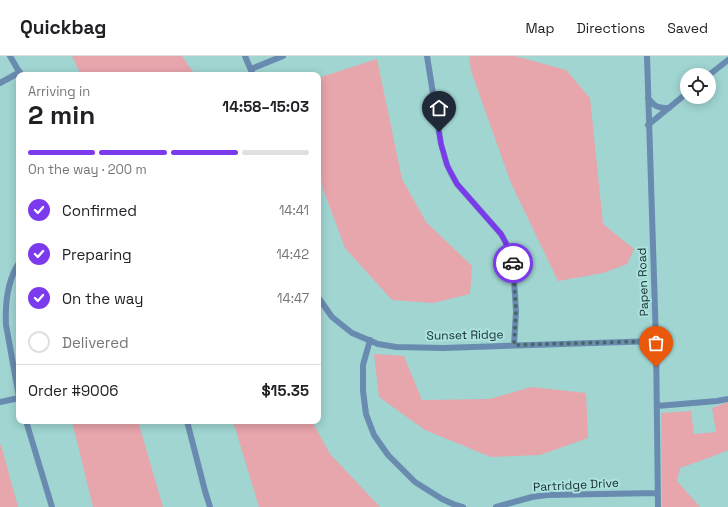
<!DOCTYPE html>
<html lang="en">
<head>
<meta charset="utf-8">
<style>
	:root { --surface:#fff; --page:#f6f6f6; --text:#202124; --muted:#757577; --line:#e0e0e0; --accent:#7c3aed }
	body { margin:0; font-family:"Space Grotesk",sans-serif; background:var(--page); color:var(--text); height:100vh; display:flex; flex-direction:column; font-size:15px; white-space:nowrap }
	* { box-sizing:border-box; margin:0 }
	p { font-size:13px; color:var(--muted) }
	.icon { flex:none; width:22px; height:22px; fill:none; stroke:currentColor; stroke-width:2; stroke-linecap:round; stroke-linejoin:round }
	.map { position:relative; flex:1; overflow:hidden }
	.sheet { position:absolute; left:16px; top:16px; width:305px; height:352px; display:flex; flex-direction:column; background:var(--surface); border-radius:8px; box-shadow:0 2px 10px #0003 }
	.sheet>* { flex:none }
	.tools { position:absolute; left:680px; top:12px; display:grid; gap:8px }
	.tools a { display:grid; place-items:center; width:36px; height:36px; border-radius:50%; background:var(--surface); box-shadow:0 2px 10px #0003; font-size:20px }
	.pin { position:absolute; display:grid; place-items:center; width:34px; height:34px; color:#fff; margin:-41px -17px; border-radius:50% 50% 50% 0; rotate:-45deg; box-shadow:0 0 4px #0007 }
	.pin .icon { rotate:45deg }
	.courier { position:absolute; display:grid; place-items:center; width:40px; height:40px; margin:-20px; border:3px solid #7c3aed; border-radius:50%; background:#fff; color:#222; box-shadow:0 1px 5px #0007 }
	.headline em { font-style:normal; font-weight:700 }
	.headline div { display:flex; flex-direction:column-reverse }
	.headline { display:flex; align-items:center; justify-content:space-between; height:68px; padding:0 12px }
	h1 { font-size:26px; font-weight:700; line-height:30px }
	.bar { display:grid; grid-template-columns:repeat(4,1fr); gap:6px 4px; align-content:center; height:48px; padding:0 12px }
	.bar i { height:5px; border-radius:3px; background:var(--line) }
	.bar .selected { background:var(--accent) }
	.bar p { grid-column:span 4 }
	.line { display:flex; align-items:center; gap:10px; padding:0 12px; border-top:1px solid var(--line) }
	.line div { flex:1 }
	ol { padding:0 12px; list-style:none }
	li { display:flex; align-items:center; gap:12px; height:44px }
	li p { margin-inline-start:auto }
	li .icon { padding:4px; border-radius:50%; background:var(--accent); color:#fff; stroke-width:4 }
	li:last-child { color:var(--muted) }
	li i { width:22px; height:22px; border:2px solid var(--line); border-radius:50% }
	header { display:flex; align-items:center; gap:24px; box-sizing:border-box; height:56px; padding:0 20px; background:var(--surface); border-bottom:1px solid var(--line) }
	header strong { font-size:19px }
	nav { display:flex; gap:22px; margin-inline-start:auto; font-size:14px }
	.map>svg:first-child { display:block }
	.green { fill:#e7a5ac }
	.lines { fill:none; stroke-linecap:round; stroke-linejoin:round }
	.minor { stroke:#698bb0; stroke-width:6 }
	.done { stroke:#476866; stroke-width:4; stroke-dasharray:0 7.2 }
	.route { stroke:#7c3aed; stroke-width:5 }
	.labels { text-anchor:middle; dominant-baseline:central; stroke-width:4; stroke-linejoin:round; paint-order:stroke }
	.street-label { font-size:12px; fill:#172d2c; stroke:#ace3df }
</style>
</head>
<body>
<header>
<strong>Quickbag</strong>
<nav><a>Map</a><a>Directions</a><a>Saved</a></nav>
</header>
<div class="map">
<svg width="728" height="451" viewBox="0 0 728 451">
	<rect width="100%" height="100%" fill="#a0d5d2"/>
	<path class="green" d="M72,0H182L195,19H81Z
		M469,0H515L566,14L590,42L603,168L634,193L627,208L603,217L558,225L511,127L471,15Z
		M377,3L402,123L426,166L472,210L470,238L433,247L392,244L345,192L323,133L318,105V22Z
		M374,298L404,300L422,344L490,343L531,331L586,337L588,382L540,399L491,401L425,374L379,341Z
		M728,346V394L711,401L680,412L677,425L700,451H662L661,357L691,355L694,378L716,376L712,352Z
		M72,365H138L163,451H93Z
		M233,365H312L330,398L380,451H259Z
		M0,389H1L18,451H0Z"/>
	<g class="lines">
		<path class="minor" d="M10,0L21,19
			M245,0L253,19
			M427,0L441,88L447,109L451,117L457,128L501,178L505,185L512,200L513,209L516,255L514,289
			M647,0L656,285L658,451
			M251,13L283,0
			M709,19L728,4
			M0,27L20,16
			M648,42C655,51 658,52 669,52
			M648,69L687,37
			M19,207C7,225 5,248 6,269L19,341
			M318,241L332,261L352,277L378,288L396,291L443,292L656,285
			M370,284L363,309V335L366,358L374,379L388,399L415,426L442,443L453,448L463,451
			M0,346L19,342
			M657,350L717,345L728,343
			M26,365L52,451
			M187,365L205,435L210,451
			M496,451L532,441L547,439L658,437"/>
	</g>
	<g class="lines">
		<path class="done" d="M513,207L516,255L514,289L656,285V311"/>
		<path class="route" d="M439,76L441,88L447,109L451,117L457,128L501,178C506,187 511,196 513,207"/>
	</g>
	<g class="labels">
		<g class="street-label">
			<text transform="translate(643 226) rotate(-92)">Papen Road</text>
			<text transform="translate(465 279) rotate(-1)">Sunset Ridge</text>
			<text transform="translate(576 429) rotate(-3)">Partridge Drive</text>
		</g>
	</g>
</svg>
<div class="tools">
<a><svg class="icon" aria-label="locate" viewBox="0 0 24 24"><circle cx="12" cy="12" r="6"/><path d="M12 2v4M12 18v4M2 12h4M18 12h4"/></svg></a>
</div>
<div class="pin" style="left:656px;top:311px;background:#ea580c"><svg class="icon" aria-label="bag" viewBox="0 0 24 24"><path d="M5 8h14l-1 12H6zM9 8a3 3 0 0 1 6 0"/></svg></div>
<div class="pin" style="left:439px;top:76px;background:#1f2937"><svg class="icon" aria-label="home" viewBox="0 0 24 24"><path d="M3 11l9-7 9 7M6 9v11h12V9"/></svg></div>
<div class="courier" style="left:513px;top:207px"><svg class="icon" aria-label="car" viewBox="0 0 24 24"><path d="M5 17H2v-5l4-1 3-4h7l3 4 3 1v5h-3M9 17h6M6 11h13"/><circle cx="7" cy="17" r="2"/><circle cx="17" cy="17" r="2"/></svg></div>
<section class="sheet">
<div class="headline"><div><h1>2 min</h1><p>Arriving in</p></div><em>14:58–15:03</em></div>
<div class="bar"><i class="selected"></i><i class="selected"></i><i class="selected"></i><i></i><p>On the way · 200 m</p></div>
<ol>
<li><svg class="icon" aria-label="check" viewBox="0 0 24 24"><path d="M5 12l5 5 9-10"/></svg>Confirmed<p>14:41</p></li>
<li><svg class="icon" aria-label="check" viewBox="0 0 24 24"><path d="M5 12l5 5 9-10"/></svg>Preparing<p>14:42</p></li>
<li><svg class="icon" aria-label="check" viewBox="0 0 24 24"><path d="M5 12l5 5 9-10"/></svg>On the way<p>14:47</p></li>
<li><i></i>Delivered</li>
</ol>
<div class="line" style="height:52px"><div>Order #9006</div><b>$15.35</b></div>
</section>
</div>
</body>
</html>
